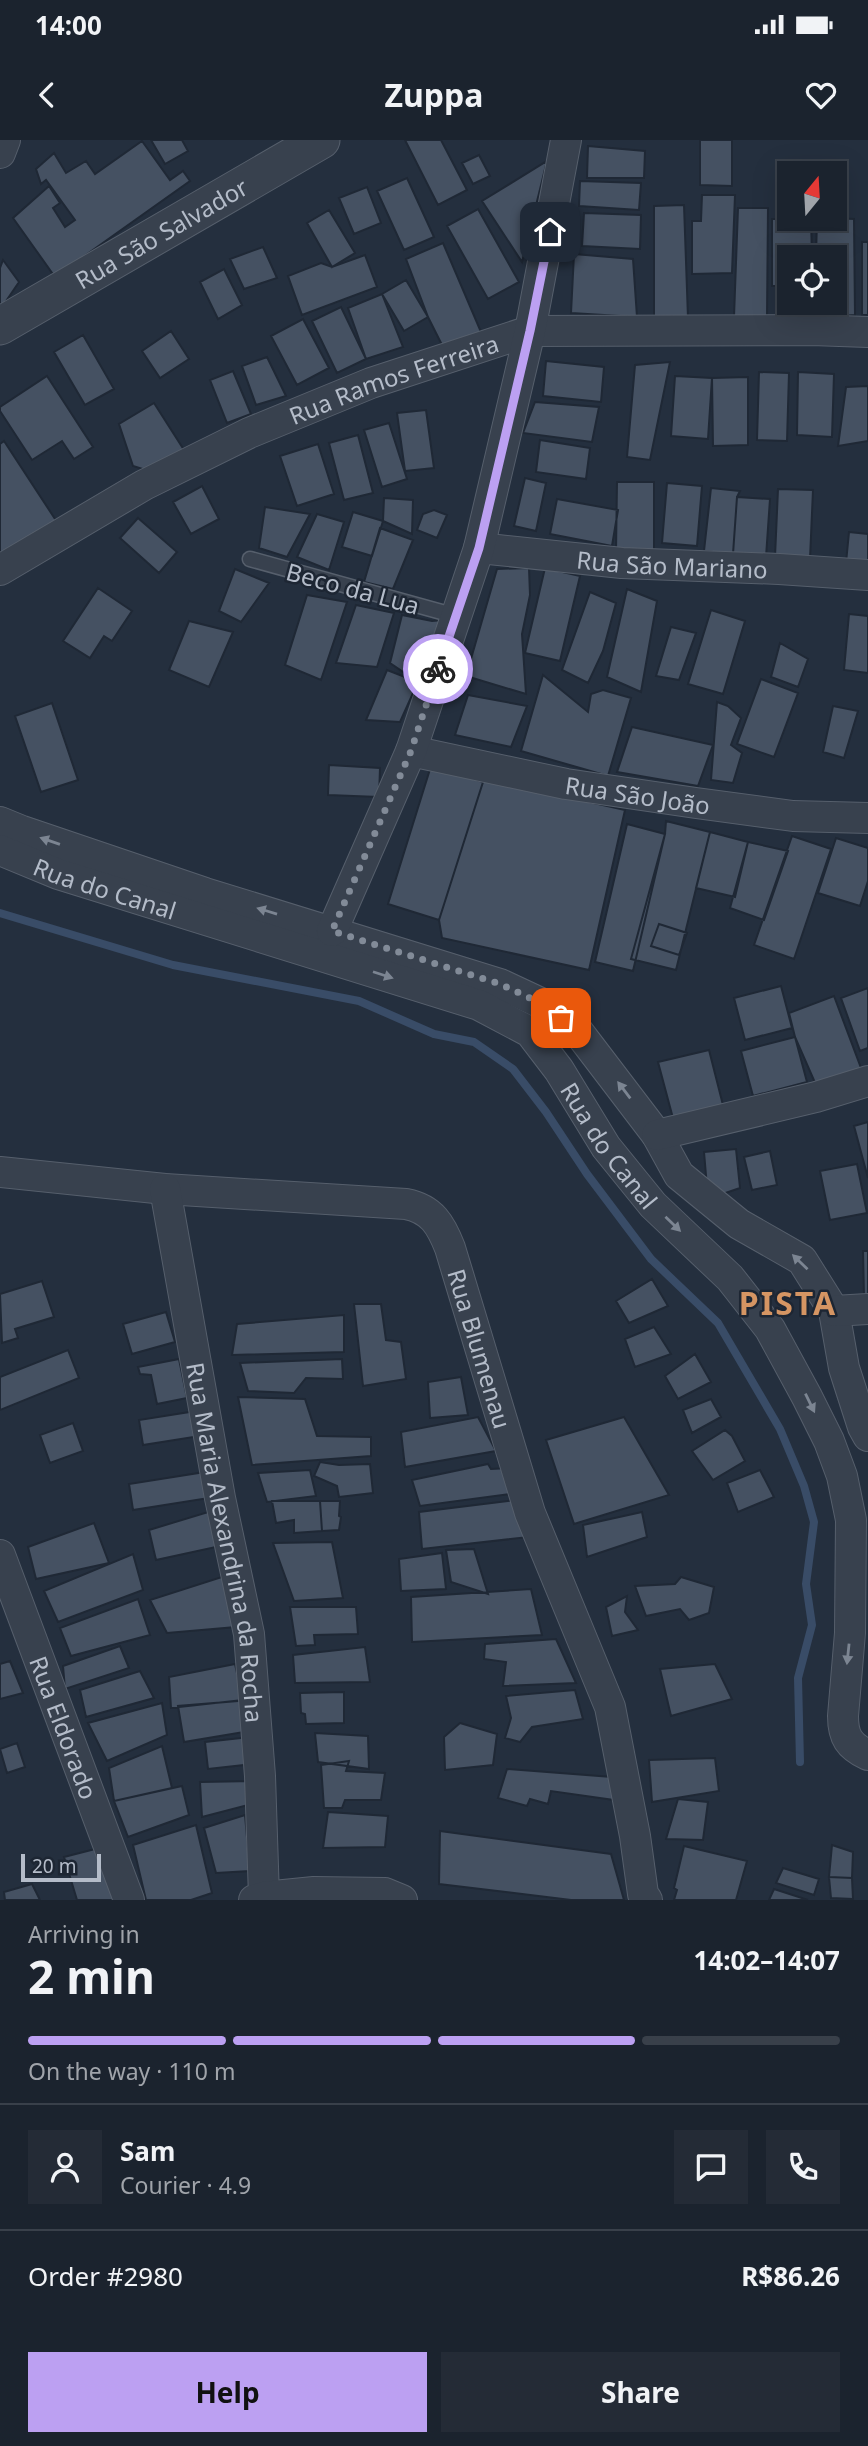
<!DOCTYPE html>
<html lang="en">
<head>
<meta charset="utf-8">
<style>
	:root { --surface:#1b232e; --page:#242b36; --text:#f1f3f6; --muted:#a0a4aa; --line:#39404a; --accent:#bca0f2 }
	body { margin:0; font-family:"Noto Sans",sans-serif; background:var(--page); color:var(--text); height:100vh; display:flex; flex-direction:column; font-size:26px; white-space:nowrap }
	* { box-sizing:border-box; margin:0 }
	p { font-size:23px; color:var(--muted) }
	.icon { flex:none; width:38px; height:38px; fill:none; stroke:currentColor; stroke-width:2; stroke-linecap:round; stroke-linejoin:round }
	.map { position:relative; height:1760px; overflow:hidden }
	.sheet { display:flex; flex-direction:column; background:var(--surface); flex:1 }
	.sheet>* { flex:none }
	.needle { width:46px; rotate:18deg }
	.fabs { position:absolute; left:777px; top:21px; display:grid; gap:14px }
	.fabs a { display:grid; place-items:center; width:70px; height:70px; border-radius:0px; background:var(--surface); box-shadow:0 7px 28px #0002,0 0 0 2px var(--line); font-size:35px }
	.scale { position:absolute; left:21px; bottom:18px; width:80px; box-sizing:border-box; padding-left:7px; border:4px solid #b4bcc9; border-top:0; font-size:19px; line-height:24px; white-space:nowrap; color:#b4bcc9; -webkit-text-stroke:5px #1d2633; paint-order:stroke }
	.pin { position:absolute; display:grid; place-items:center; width:60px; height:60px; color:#fff; margin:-30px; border-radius:14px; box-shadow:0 4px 10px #0006 }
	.courier { position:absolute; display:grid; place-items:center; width:70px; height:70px; margin:-35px; border:5px solid #bca0f2; border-radius:50%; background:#fff; color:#222; box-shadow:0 2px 9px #0007 }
	.headline em { font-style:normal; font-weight:700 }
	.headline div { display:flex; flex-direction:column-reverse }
	.headline { display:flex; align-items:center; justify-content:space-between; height:119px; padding:0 28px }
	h1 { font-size:46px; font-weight:700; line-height:52px }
	.bar { display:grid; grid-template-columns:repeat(4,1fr); gap:10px 7px; align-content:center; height:84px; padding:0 28px }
	.bar i { height:9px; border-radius:5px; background:var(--line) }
	.bar .on { background:var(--accent) }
	.bar p { grid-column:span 4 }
	.line { display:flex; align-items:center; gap:18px; padding:0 28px; border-top:2px solid var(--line) }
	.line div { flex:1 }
	.round { display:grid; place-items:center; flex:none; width:74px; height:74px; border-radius:0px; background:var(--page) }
	.action { display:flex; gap:14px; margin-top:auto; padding:14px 28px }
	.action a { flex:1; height:80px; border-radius:0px; background:var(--accent); color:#111; font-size:28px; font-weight:700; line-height:80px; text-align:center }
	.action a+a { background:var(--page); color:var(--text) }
	.status { display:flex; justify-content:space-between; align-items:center; height:49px; padding:0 35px; background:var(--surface); direction:ltr }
	.status svg { height:19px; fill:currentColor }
	header { display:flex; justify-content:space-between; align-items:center; height:91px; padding:0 28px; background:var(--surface); font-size:32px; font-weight:700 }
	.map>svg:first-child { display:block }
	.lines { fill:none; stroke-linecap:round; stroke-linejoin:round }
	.stream { stroke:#394c67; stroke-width:8 }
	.building { fill:#455162; stroke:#1f2835; stroke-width:2 }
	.service-casing { stroke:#565f6c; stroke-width:17 }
	.minor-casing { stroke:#565f6c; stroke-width:32 }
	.tertiary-casing { stroke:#565f6c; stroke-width:39 }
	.service { stroke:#38414e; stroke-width:14 }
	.minor { stroke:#38414e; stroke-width:30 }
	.tertiary { stroke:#38414e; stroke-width:37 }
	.oneway { fill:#7c8592 }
	.done { stroke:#828b98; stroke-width:7; stroke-dasharray:0 12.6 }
	.route { stroke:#bca0f2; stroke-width:9 }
	.labels { text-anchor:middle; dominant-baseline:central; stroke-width:5; stroke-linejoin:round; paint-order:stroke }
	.street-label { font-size:24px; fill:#b4bcc9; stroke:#1d2633 }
	.district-label { font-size:32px; font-weight:bold; letter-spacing:2px; fill:#d59563; stroke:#1d2633 }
</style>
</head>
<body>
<div class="status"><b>14:00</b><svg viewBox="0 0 49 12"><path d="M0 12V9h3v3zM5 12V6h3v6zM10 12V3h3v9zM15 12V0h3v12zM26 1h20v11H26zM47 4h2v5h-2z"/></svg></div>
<header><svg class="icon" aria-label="back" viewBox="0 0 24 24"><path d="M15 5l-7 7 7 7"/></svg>Zuppa<svg class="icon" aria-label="heart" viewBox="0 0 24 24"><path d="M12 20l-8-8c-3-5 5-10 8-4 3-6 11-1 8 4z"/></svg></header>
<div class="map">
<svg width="868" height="1760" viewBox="0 0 868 1760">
	<rect width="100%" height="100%" fill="#242f3e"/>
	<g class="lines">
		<path class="stream" d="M0,773L173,825L359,861L434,894L474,902L513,929L546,972L587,1034L651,1119L718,1183L780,1289L804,1346L814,1382L806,1444L812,1485L798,1538L800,1622"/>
	</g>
	<path class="building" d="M151,0H182L188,11L165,24Z
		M405,0H441L467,50L438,65Z
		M700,0H732V46L700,45Z
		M142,1L170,40L183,31L190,41L55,137L13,78L49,46L60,63L53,68L65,87L75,80L46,40L41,44L36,29L54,13L66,33L86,21L95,34Z
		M588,6L645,11L644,38H587Z
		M479,15L490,36L473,44L462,23Z
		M547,21L522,122L482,61Z
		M407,38L434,97L404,110L377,51Z
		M580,41L641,43L639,70L579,66Z
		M367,47L381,83L354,94L339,58Z
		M702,55H735L732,133L692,134V81H701Z
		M684,65L688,178H654V66Z
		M738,68H768L767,178L734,177Z
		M478,69L519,142L488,159L447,86Z
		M329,70L355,113L332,127L307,83Z
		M584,73L641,75L640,109L582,106Z
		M835,78L854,79L855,175L815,178V163H835V117H816L817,79Z
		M772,79H811L812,117H789V146H772Z
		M862,102H868V175H862Z
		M443,103L481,192L443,207L428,177L406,119Z
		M263,107L277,138L244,149L230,119Z
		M574,114L633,119L637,177L571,173Z
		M365,115L377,147L302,175L288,136L321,123L332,127Z
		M3,120L19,142L0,170V128Z
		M224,129L242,165L218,179L200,142Z
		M406,140L428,177L404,191L382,154Z
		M382,154L403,207L366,219L348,168Z
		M341,167L366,219L337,233L312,181Z
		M303,179L329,228L297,245L271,196Z
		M171,191L189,219L160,238L142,211Z
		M83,195L114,249L85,265L54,212Z
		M267,217L286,256L256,265L242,226Z
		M546,221L604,227L601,262L543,256Z
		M670,222L650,320L627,317L635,225Z
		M233,231L251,274L227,283L210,240Z
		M759,232L789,233L787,301L757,300Z
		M798,232L834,234L832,297L797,295Z
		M47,236L93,307L74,319L62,301L32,320L0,271V267Z
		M675,236L712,238L708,299L671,296Z
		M748,237V305L713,306L712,238Z
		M868,246V301L838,306L846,247Z
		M535,262L599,267L592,302L523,293Z
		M154,263L184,310L149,331L133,326L119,284Z
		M426,270L434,328L405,331L397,273Z
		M389,283L407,339L382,347L364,290Z
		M358,295L373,353L344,360L329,303Z
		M540,300L590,308L586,339L536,332Z
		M4,301L57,382L0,420V304Z
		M318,304L334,354L297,366L280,316Z
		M525,338L546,343L536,391L514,386Z
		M617,342H654V412H616Z
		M667,343L702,346L697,406L662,403Z
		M202,346L219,379L191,394L173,362Z
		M711,348L740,351L737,357L733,414L704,411Z
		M778,349L813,350L810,419L775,417Z
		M737,357L770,359L766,417L733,414Z
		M384,358L413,360L412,394L383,381Z
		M557,359L618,370L612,406L550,394Z
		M265,367L310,374L287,417L259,408Z
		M434,370L447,375L437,398L417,390L423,374Z
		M353,372L383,381L372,416L342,407Z
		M317,374L344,382L329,430L297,417Z
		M138,378L177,412L159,433L120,398Z
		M380,388L413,400L393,449L364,442Z
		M849,392L868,394V425L846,423Z
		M529,428L530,455L522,494L526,554L466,536L497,429Z
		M545,428L580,436L560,521L525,513Z
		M235,429L269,443L241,482L219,471Z
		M98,448L132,471L112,501L104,496L90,518L63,501Z
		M627,449L657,461L641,552L607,537Z
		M590,452L616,463L603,511L588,543L562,530Z
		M307,455L347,462L321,540L285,525Z
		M356,465L394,473L377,527L336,523Z
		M711,470L745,481L723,554L688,544Z
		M849,474L868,476V533L844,530Z
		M402,475L432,481L444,480L418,542L390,523Z
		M189,481L233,492L209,547L169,530Z
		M671,487L696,493L679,540L656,536Z
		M780,503L808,519L798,547L771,537Z
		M387,530L418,542L400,582L366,580Z
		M543,535L588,572L591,554L603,550L631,558L608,636L521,611Z
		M761,539L798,553L774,617L737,604Z
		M468,555L527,566L511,607L455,595Z
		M717,562L728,566L741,578L731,605L742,613L733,643L711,640Z
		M52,563L78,640L41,652L15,576Z
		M833,566L858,571L844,618L823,612Z
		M632,587L713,605L698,646L617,632Z
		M329,625L380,628L379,657L328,655Z
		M431,626L483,642L439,780L388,764Z
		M478,637L625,670L589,830L442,798L439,780L483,642Z
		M666,681L710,692L676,830L631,819L665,694Z
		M627,684L665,694L633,831L595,822Z
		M710,692L748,702L735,757L696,748Z
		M792,696L831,709L794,819L754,805Z
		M836,698L868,708V741L860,766L818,753Z
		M748,702L788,711L764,780L730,768Z
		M659,784L687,793L679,815L651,806Z
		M781,846L792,888L745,900L734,858Z
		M868,848V908L860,911L841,858Z
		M834,856L861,928L816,945L795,897L789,873Z
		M795,897L807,942L753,956L741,911Z
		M709,910L724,969L674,982L658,922Z
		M868,982V1038L854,986Z
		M736,1009L740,1048L708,1059L704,1012Z
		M770,1011L777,1045L752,1050L744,1017Z
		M857,1024L867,1073L830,1080L820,1031Z
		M863,1111H868V1157H864Z
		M652,1139L668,1166L629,1183L616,1161Z
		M42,1141L54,1177L15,1189L18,1198L2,1203L0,1154Z
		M354,1164H381L386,1200L401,1202L406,1239L363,1246Z
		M166,1172L175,1202L132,1214L123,1184Z
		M344,1175V1212L232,1215L237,1184Z
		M654,1187L671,1214L635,1227L625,1199Z
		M68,1210L79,1238L0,1270V1237Z
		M695,1214L711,1242L678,1259L665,1236Z
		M179,1219L187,1258L157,1264L151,1235L140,1234L138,1227Z
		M342,1219L343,1239L306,1238L294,1253L248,1251L240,1223Z
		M461,1237L468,1275L430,1278L428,1242Z
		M238,1257L305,1259L317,1296L371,1297V1316L252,1325Z
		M711,1259L721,1277L692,1293L683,1270Z
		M196,1271L200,1296L143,1305L139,1280Z
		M478,1277L496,1311L405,1327L401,1292Z
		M624,1277L669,1355L574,1384L546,1300Z
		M73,1283L83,1311L50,1323L40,1295Z
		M725,1290L732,1296L745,1321L713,1340L692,1311Z
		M320,1322L339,1325L370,1324L373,1353L339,1357L337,1346L314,1336Z
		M488,1324L491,1329L511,1328L518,1353L420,1366L412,1340Z
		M310,1330L316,1356L267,1362L258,1333Z
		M760,1330L774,1357L738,1372L727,1343Z
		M205,1332L209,1358L133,1370L129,1344Z
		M517,1360L529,1397L422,1409L419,1372Z
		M272,1361H320L322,1391L294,1393V1380L276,1383Z
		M320,1361H340L339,1376L341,1377L339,1390L322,1391Z
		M218,1369L216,1407L156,1420L149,1390Z
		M642,1372L647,1397L587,1417L583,1385Z
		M94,1383L109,1423L36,1439L28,1407Z
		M332,1402L343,1458L294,1461L273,1403Z
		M474,1409L488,1454L451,1442L446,1410Z
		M442,1413L446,1449L401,1451L399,1419Z
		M133,1414L143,1450L58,1482L44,1451Z
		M228,1435L236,1487L167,1493L150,1460Z
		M681,1437L714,1447L709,1473L689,1480L680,1469L646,1476L635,1446L675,1444Z
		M531,1449L542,1495L412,1502L411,1457Z
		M627,1456L625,1472L638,1490L612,1496L606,1467Z
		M138,1459L150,1495L71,1516L60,1488Z
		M290,1467H356L358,1494L314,1495L315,1505L296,1506Z
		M556,1499L576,1543L503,1546L506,1522L484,1519L485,1504Z
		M120,1506L129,1528L65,1549L63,1526Z
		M365,1507L370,1542L295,1543L293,1515Z
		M10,1521L23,1553L0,1559V1524Z
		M235,1524L243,1560L171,1568L169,1537Z
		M715,1524L732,1559L671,1576L660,1529Z
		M140,1531L154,1558L86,1577L80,1550Z
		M575,1550L583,1579L532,1587L520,1602L505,1598L511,1578L506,1556Z
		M344,1552V1583L306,1584L305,1574L301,1573L300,1553Z
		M250,1560V1591L184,1602L178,1566Z
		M162,1563L167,1595L107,1621L88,1583Z
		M460,1583L497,1594L493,1625L445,1630L444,1597Z
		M315,1593L368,1596L369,1629L318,1622Z
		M250,1597L253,1624L208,1629L205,1602Z
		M17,1603L25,1627L7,1633L0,1609Z
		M162,1606L172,1648L114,1661L109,1628Z
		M715,1618L719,1651L652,1662L649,1620Z
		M349,1621L346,1631L385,1633L381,1660H345L342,1668H324L321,1625Z
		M507,1629L612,1637L614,1660L551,1651L548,1664L530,1659L527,1666L498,1658Z
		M254,1641L252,1664L202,1677L200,1642Z
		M182,1646L189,1675L128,1697L114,1661Z
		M678,1659L708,1662L703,1700L666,1699Z
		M328,1672L388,1676L385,1707L323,1708Z
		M245,1675L250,1731L216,1733L204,1688Z
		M196,1685L212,1753L191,1760H146L133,1705Z
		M440,1691L611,1714L624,1760H571L439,1744Z
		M832,1705L853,1712L852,1738L829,1737Z
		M684,1706L747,1721L736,1760H674L677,1750L674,1748Z
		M99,1708L114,1760H77L64,1717Z
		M783,1728L819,1739L814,1755L776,1743Z
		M829,1737L852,1738L853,1759L831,1758Z
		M32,1744L40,1760H5L4,1752Z
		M774,1749L808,1760H769Z"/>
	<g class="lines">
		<g class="service-casing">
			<path id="service" d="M250,419L456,476"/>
		</g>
		<g class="minor-casing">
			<g id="minor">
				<path d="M0,13L5,0"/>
				<path id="s1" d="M479,408L622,423L779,429L868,435"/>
				<path id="s2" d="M0,430L144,345L249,293L371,243L530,191L812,190L868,192"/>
				<path id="s3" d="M411,611L566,644L696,663L793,676L868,678"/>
				<path d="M0,682L22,691L205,753L500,844L545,865L577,890L657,995L679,1035L739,1084L802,1120L834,1171L844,1228L863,1287L868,1296"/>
				<path id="s4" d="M0,710L58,734L479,865L530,892L559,930L606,1007L653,1065L730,1138L770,1189L807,1257L829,1301L842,1336L851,1380L850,1493L843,1576C843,1597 849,1606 868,1615"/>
				<path d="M332,791L411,611L479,408L530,191L566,0"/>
				<path d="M657,995L816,957L868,941"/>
				<path id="s5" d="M0,1032L165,1049L406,1064C432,1069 441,1085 450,1108L530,1373L610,1567L635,1696L643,1754L647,1760"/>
				<path id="s6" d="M165,1049L220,1358L249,1494L260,1636L264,1757"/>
				<path d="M834,1171L868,1169"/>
				<path id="s7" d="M0,1415L129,1760"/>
				<path d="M254,1760L264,1757L314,1752L385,1753L402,1760"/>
			</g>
		</g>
		<g class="tertiary-casing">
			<g id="tertiary">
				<path id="s8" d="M0,186L321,0"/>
			</g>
		</g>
		<use href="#service" class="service"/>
		<use href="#minor" class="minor"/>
		<use href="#tertiary" class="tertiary"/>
	</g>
	<defs><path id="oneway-solid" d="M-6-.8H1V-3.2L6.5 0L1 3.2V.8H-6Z" transform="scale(1.75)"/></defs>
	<g class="oneway">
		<use href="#oneway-solid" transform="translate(50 701) rotate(-161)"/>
		<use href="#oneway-solid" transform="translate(267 771) rotate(-163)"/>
		<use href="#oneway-solid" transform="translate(383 835) rotate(18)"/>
		<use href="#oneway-solid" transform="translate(624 950) rotate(-127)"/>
		<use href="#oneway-solid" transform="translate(673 1084) rotate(44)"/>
		<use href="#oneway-solid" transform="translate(800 1122) rotate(-136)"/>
		<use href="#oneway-solid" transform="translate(810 1263) rotate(64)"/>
		<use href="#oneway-solid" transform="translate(848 1514) rotate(96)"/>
	</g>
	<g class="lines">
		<path class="done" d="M438,529L411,611L332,791L500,844L545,865L561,878"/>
		<path class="route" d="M438,529L479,408L530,191L550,92"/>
	</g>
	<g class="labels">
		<g class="street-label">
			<text stroke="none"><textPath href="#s8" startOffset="186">Rua São Salvador</textPath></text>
			<text stroke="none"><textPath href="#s2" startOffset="439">Rua Ramos Ferreira</textPath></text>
			<text stroke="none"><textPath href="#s1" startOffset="194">Rua São Mariano</textPath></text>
			<text transform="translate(353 448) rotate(15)">Beco da Lua</text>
			<text stroke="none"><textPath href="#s3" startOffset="231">Rua São João</textPath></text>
			<text stroke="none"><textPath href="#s4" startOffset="112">Rua do Canal</textPath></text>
			<text stroke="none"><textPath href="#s4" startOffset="700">Rua do Canal</textPath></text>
			<text stroke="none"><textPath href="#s5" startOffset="578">Rua Blumenau</textPath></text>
			<text stroke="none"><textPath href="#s6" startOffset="359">Rua Maria Alexandrina da Rocha</textPath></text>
			<text stroke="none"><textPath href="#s7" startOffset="184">Rua Eldorado</textPath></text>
		</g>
		<g class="district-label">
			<text x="788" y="1162">PISTA</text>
		</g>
	</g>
</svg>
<div class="fabs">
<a><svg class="needle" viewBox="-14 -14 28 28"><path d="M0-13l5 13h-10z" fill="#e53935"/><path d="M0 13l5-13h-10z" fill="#a0a4aa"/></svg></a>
<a><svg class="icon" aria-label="locate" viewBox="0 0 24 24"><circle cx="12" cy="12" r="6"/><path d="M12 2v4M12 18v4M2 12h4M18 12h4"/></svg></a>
</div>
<div class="scale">20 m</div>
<div class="pin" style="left:561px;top:878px;background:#ea580c"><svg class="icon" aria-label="bag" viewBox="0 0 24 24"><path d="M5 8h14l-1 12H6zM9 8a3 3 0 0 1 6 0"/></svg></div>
<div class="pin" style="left:550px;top:92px;background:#1f2937"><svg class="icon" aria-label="home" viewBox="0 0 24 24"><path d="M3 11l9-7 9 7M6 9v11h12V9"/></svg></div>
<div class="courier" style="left:438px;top:529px"><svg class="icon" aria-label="bike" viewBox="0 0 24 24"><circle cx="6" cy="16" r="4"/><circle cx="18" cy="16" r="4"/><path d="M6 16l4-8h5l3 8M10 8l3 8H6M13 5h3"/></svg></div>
</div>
<section class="sheet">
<div class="headline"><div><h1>2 min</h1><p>Arriving in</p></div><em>14:02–14:07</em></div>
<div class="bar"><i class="on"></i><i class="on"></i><i class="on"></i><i></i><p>On the way · 110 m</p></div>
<div class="line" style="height:126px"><a class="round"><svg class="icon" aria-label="person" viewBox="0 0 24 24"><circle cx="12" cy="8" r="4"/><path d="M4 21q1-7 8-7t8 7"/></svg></a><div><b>Sam</b><p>Courier · 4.9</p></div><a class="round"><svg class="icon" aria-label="chat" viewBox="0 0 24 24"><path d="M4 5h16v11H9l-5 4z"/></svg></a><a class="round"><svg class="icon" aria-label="phone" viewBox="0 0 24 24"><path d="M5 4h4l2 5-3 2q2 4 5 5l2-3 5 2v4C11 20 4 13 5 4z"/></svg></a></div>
<div class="line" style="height:91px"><div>Order #2980</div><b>R$86.26</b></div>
<div class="action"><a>Help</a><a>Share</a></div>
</section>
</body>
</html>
